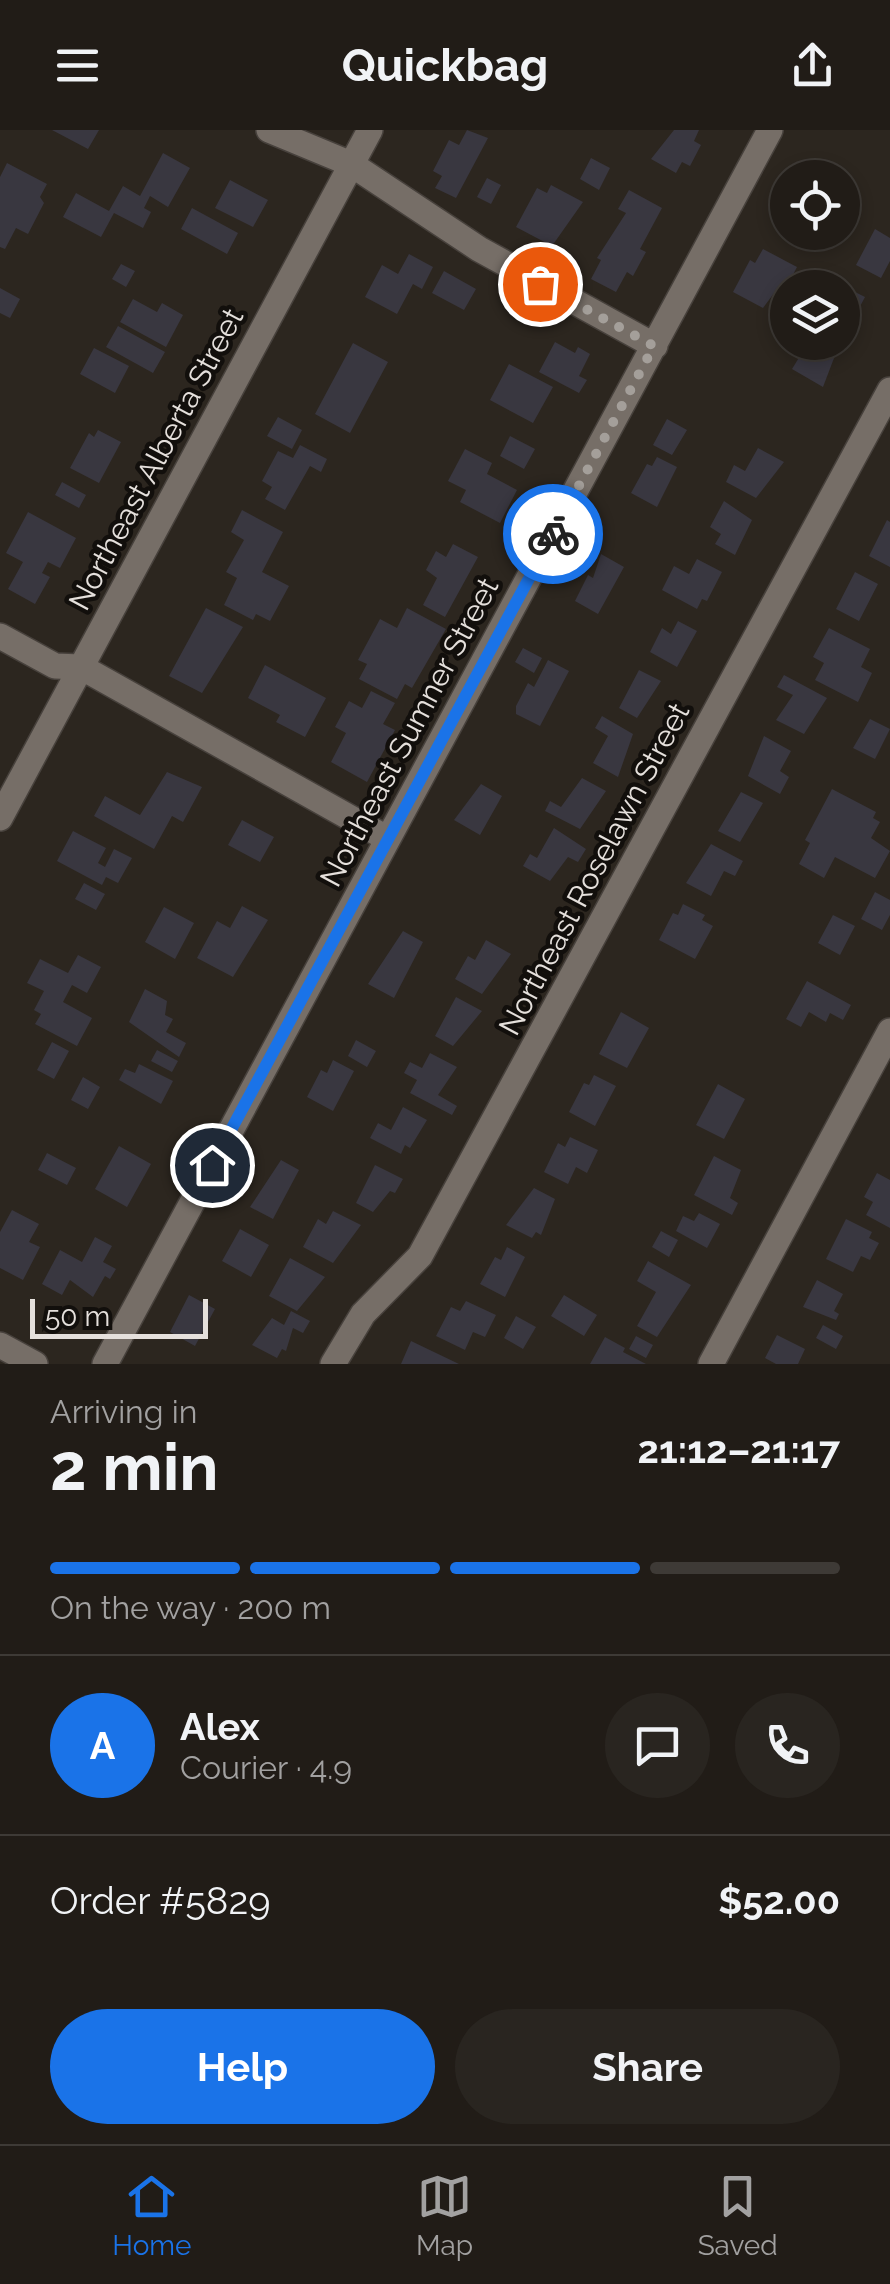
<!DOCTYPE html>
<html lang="en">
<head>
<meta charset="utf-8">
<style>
	:root { --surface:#211c17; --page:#292520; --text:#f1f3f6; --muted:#a2a1a1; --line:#3e3a36; --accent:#1a73e8 }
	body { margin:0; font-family:Raleway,sans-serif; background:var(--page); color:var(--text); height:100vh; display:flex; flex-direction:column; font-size:38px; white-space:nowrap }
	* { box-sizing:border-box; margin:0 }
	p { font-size:32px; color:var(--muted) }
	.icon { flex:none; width:55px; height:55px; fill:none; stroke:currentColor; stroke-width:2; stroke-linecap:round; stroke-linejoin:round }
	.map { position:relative; height:1234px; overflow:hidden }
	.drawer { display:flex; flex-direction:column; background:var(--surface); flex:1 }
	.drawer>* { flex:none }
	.buttons { position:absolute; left:770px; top:30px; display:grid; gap:20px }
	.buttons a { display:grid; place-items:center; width:90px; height:90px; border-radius:50%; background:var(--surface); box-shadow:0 5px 15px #0003,0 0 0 2px var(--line); font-size:50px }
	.scale { position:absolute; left:30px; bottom:25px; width:178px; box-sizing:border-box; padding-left:10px; border:5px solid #e5e0dc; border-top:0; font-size:28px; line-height:35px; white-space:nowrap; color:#e5e0dc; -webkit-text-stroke:8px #120f0c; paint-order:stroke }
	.pin { position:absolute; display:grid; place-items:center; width:85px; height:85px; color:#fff; margin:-42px; border:5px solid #fff; border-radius:50%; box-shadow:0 2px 10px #0007 }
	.courier { position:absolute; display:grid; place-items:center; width:100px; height:100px; margin:-50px; border:8px solid #1a73e8; border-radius:50%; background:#fff; color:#222; box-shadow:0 2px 12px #0007 }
	.head em { font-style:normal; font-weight:700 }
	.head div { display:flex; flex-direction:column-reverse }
	.head { display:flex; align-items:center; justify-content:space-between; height:170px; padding:0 50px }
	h1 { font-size:65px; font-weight:700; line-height:75px }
	.bar { display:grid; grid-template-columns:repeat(4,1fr); gap:15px 10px; align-content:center; height:120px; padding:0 50px }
	.bar i { height:12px; border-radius:8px; background:var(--line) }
	.bar .current { background:var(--accent) }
	.bar p { grid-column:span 4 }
	.line { display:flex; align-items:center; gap:25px; padding:0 50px; border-top:2px solid var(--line) }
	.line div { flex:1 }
	.round { display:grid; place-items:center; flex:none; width:105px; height:105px; border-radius:52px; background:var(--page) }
	.button { display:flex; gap:20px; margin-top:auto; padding:20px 50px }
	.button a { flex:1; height:115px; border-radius:60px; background:var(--accent); color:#fff; font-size:40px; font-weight:700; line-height:115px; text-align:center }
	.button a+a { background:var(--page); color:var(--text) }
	header { display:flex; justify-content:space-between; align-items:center; height:130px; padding:0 50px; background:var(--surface); font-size:45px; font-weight:700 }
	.tab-bar { display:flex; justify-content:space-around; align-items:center; height:140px; border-top:2px solid var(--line); background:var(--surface); font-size:28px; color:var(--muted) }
	.tab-bar a { display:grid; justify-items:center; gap:5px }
	.tab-bar .current { color:var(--accent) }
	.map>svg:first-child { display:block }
	.building { fill:#393740 }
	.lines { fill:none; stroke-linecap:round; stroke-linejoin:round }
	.minor-casing { stroke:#47413c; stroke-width:28 }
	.tertiary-casing { stroke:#47413c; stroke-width:28 }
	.minor { stroke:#766e67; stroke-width:25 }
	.tertiary { stroke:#766e67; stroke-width:25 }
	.done { stroke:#a49f9a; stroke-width:10; stroke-dasharray:0 18 }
	.route { stroke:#1a73e8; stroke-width:12 }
	.labels { text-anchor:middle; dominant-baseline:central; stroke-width:9; stroke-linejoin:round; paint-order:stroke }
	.street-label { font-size:30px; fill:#e5e0dc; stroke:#120f0c }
</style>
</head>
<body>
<header><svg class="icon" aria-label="menu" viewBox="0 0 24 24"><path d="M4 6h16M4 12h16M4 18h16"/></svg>Quickbag<svg class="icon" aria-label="share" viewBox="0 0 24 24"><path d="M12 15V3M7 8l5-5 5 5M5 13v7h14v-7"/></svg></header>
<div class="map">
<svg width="890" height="1234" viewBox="0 0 890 1234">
	<rect width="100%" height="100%" fill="#2c261f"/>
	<path class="building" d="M52,0H99L88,19Z
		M467,0L488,8L456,68L435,58L442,46L433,41L449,10L459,15Z
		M674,0H699L694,11L701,15L690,36L682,32L676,43L651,29Z
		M163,23L190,38L168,77L150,66L144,78L151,82L143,98L114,83L101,107L63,87L76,63L109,81L123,56L140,66Z
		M591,28L610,38L599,60L580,49Z
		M7,33L47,54L40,67L44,73L28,104L16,98L5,119L0,117V47Z
		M487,48L501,55L491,74L477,67Z
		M230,50L268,70L253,97L215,78Z
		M551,55L583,72L552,116L516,97L537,58L547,63Z
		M629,60L662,78L640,119L646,122L633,146L627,142L616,162L591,149L601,130L597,128L626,83L618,79Z
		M192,78L238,103L227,124L181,99Z
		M875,99L890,108V131L881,148L856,135Z
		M763,119L797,137L786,158L780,155L763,178L733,162L750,130L755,133Z
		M409,124L433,137L422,159L413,154L397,184L365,167L382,135L398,144Z
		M121,134L135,141L126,157L112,149Z
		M444,141L476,159L464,180L432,163Z
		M837,153L865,167L848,199L842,196V158H835Z
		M0,158L20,169L10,188L0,183Z
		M133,169L157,182L162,173L183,185L166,217L120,192Z
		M118,196L165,222L153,243L106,217Z
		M555,212L575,223L578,217L590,224L579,246L587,250L579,263L539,242Z
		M799,212L839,215L823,257L792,239L800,226L793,222Z
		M353,213L388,232L350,303L315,284Z
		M94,218L129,236L115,263L80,244Z
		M509,234L553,257L533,293L490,270Z
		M278,287L302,300L292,319L267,306Z
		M667,289L687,300L672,325L653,315Z
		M98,300L121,312L99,353L70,338L89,303L94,307Z
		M510,306L535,319L524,339L500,326Z
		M300,315L327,329L321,342L310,336L285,380L265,369L272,357L262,351L278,321L293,328Z
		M758,318L784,332L756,368L726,352L734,335L745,341Z
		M465,319L492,333L487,344L517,360L500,393L460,372L466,360L448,351Z
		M657,327L677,337L657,377L631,363L647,334L652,336Z
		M62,352L86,365L79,378L55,365Z
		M724,371L752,390L735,425L715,414L721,404L710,397Z
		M242,380L283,402L262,442L289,456L270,491L256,484L253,490L224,475L237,448L226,442L244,410L231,402Z
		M28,382L76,408L60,438L48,432L42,443L50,447L35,474L8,459L23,432L6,423Z
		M887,390L890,392V437L869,426Z
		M453,414L478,427L445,487L423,475L437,448L426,440L436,421L446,427Z
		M601,424L624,437L598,484L575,471L588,445L593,448Z
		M697,429L722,442L707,471L702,469L697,479L662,460L674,436L689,444Z
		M855,442L878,454L859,491L836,479Z
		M206,478L243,497L202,563L169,546Z
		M407,478L446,499L412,558L405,554L397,569L359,549L367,534L358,530L380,489L397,498Z
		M678,491L697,501L677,537L650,522L662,498L671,504Z
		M829,498L870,519L861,537L872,543L858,572L815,550L824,533L813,527Z
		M523,518L542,528L534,543L515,532Z
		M548,530L569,541L540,596L516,584V576L528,553L534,557Z
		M265,535L326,568L305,607L276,592L280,585L248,568Z
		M639,540L661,551L637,588L619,578Z
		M784,545L827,568L804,604L776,590L793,565L777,557Z
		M371,561L395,573L383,594L395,600L367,652L331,632L346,603L335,597L349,571L362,578Z
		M602,586L633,604L618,647L593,633L608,606L595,598Z
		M870,589L890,599L875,629L853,618Z
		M764,606L791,621L780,641L789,647L780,664L748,646Z
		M167,642L202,657L183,692L172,686L154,719L94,686L105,666L140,685Z
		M582,648L606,661L580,699L545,681L550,671L561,677Z
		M481,654L502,666L480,705L454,690Z
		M832,659L876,682L873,688L880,692L871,708L890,721L875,748L835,727L824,748L799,734L810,713L805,710Z
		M741,662L763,673L740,712L718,701Z
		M242,690L274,707L260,732L228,715Z
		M554,698L586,719L578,732L568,727L550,751L523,736L530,724L537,728Z
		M73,701L106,718L98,733L105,737L114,719L132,728L118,753L106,747L102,755L57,731Z
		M711,714L743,731L735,746L724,741L711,766L686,753Z
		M84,753L105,764L96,780L75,769Z
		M875,762L890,770V785L882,800L861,789Z
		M683,774L705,785L702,790L713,796L695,829L659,810L673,783L678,785Z
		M242,776L268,790L233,847L197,828L217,791L230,798Z
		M164,777L194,793L175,829L145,812Z
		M833,785L855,796L840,825L818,813Z
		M403,801L423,812L394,868L368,854Z
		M486,810L511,824L482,864L455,849L468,826L475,830Z
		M78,825L101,837L87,863L72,855L63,872L92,888L77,916L35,894L41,884L34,880L44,861L27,853L40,829L68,843Z
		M807,851L851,875L843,890L830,883L826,892L809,882L801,897L786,889Z
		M145,859L167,871L165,885L173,889L166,902L186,913L179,927L129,892Z
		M456,867L482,881L453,916L435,906Z
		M621,882L649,898L627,938L599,924Z
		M356,910L376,921L367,937L348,926Z
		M52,912L69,921L54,949L37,940Z
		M157,920L178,931L172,942L151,931Z
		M430,923L457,937L438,965L457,976L452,985L410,963L417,950L404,943L410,932L422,938Z
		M333,930L354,941L333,981L307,967L321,940L327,943Z
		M139,934L173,951L161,974L119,950L125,939L135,943Z
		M594,945L616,956L595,996L569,982L584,953L589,955Z
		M83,947L100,957L88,979L71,970Z
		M718,954L745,969L724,1009L696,995Z
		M403,977L427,990L410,1018L405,1015L401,1024L370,1008L378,993L391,1000Z
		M570,1007L598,1020L587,1043L576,1037L568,1054L544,1042L558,1013L565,1017Z
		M119,1016L151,1034L127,1077L95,1059Z
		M47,1023L76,1038L67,1055L38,1040Z
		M714,1026L741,1040L730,1068L738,1073L732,1085L694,1065Z
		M281,1030L299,1040L273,1089L250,1077Z
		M375,1035L403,1049L395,1063L390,1061L373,1082L356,1073Z
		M877,1043L890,1050V1098L866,1085L873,1072L864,1067Z
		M534,1058L555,1069L541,1105L536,1102L532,1108L506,1095Z
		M12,1080L39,1094L29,1112L40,1117L23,1150L0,1138V1102Z
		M333,1081L361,1095L333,1133L303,1117L318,1089L326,1094Z
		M699,1083L720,1094L707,1118L676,1101L683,1086L694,1091Z
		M846,1089L872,1102L869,1108L879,1113L870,1130L861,1126L853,1142L826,1129Z
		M240,1099L269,1115L251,1147L222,1131Z
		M661,1101L678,1110L669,1127L652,1117Z
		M95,1107L112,1116L103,1132L116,1139L110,1149L105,1146L93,1167L70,1150L62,1165L42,1154L60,1120L82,1132Z
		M507,1117L525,1127L505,1167L480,1154L495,1127L501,1130Z
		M290,1128L325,1147L297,1181L269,1166Z
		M648,1131L691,1155L657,1207L637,1196L656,1162L637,1151Z
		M817,1150L843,1164L834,1181L839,1184L836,1190L803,1177Z
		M189,1165L215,1179L195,1216L170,1202Z
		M564,1165L597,1185L584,1206L551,1186Z
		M466,1171L496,1185L485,1207L473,1202L465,1220L436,1206L451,1177L460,1181Z
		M291,1181L310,1191L303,1203L293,1198L286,1221L282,1219L277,1228L252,1215L272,1188L284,1195Z
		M516,1186L536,1197L523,1219L504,1208Z
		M823,1195L843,1206L836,1219L816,1208Z
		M777,1205L805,1219L798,1234H776L765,1228Z
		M636,1206L653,1215L646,1228L629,1219Z
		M605,1207L625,1218L623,1222L646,1234H590Z
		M411,1211L459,1234H401Z"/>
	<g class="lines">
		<g class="minor-casing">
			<path id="minor" d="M269,0L351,34L479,119L655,216
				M0,506L55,536L81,537L388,709
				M0,688L370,0
				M105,1234L770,0
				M333,1234L363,1184L420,1126L890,260
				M711,1234L890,901"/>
		</g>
		<g class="tertiary-casing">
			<path id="tertiary" d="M0,1215L35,1234"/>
		</g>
		<use href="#minor" class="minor"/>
		<use href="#tertiary" class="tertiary"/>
	</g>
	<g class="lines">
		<path class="done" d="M540,154L654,216L553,404"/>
		<path class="route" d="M212,1035L553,404"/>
	</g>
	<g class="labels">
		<g class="street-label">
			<text transform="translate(156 329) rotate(-62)">Northeast Alberta Street</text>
			<text transform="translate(409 602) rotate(-62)">Northeast Sumner Street</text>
			<text transform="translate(594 739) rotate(-62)">Northeast Roselawn Street</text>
		</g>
	</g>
</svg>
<div class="buttons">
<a><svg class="icon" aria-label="locate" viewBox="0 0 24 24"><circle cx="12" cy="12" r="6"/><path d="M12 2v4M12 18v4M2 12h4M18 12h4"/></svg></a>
<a><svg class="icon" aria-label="layers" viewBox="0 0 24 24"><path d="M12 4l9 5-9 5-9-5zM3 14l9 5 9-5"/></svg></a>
</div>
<div class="scale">50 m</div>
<div class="pin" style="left:540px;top:154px;background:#ea580c"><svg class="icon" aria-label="bag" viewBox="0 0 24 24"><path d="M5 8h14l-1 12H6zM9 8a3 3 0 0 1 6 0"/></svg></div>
<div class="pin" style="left:212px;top:1035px;background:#1f2937"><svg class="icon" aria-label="home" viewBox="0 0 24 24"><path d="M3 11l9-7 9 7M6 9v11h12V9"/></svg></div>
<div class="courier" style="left:553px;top:404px"><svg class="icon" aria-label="bike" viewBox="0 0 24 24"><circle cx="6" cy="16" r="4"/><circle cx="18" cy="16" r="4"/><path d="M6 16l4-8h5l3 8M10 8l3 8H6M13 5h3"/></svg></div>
</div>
<section class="drawer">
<div class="head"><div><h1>2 min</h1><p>Arriving in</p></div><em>21:12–21:17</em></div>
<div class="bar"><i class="current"></i><i class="current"></i><i class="current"></i><i></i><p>On the way · 200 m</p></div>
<div class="line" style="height:180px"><b class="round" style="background:var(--accent);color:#fff">A</b><div><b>Alex</b><p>Courier · 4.9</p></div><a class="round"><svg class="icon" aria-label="chat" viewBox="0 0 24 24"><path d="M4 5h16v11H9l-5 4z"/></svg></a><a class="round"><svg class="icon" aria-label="phone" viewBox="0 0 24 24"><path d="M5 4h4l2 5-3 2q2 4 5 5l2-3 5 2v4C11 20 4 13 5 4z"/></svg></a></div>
<div class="line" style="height:130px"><div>Order #5829</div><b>$52.00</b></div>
<div class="button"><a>Help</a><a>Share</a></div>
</section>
<nav class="tab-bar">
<a class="current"><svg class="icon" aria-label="home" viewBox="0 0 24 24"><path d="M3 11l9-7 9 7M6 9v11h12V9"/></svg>Home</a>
<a><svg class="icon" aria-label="map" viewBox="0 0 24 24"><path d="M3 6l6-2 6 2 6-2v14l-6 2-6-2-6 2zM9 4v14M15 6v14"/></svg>Map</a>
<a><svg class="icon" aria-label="saved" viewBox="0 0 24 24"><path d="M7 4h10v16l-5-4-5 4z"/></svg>Saved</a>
</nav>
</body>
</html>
